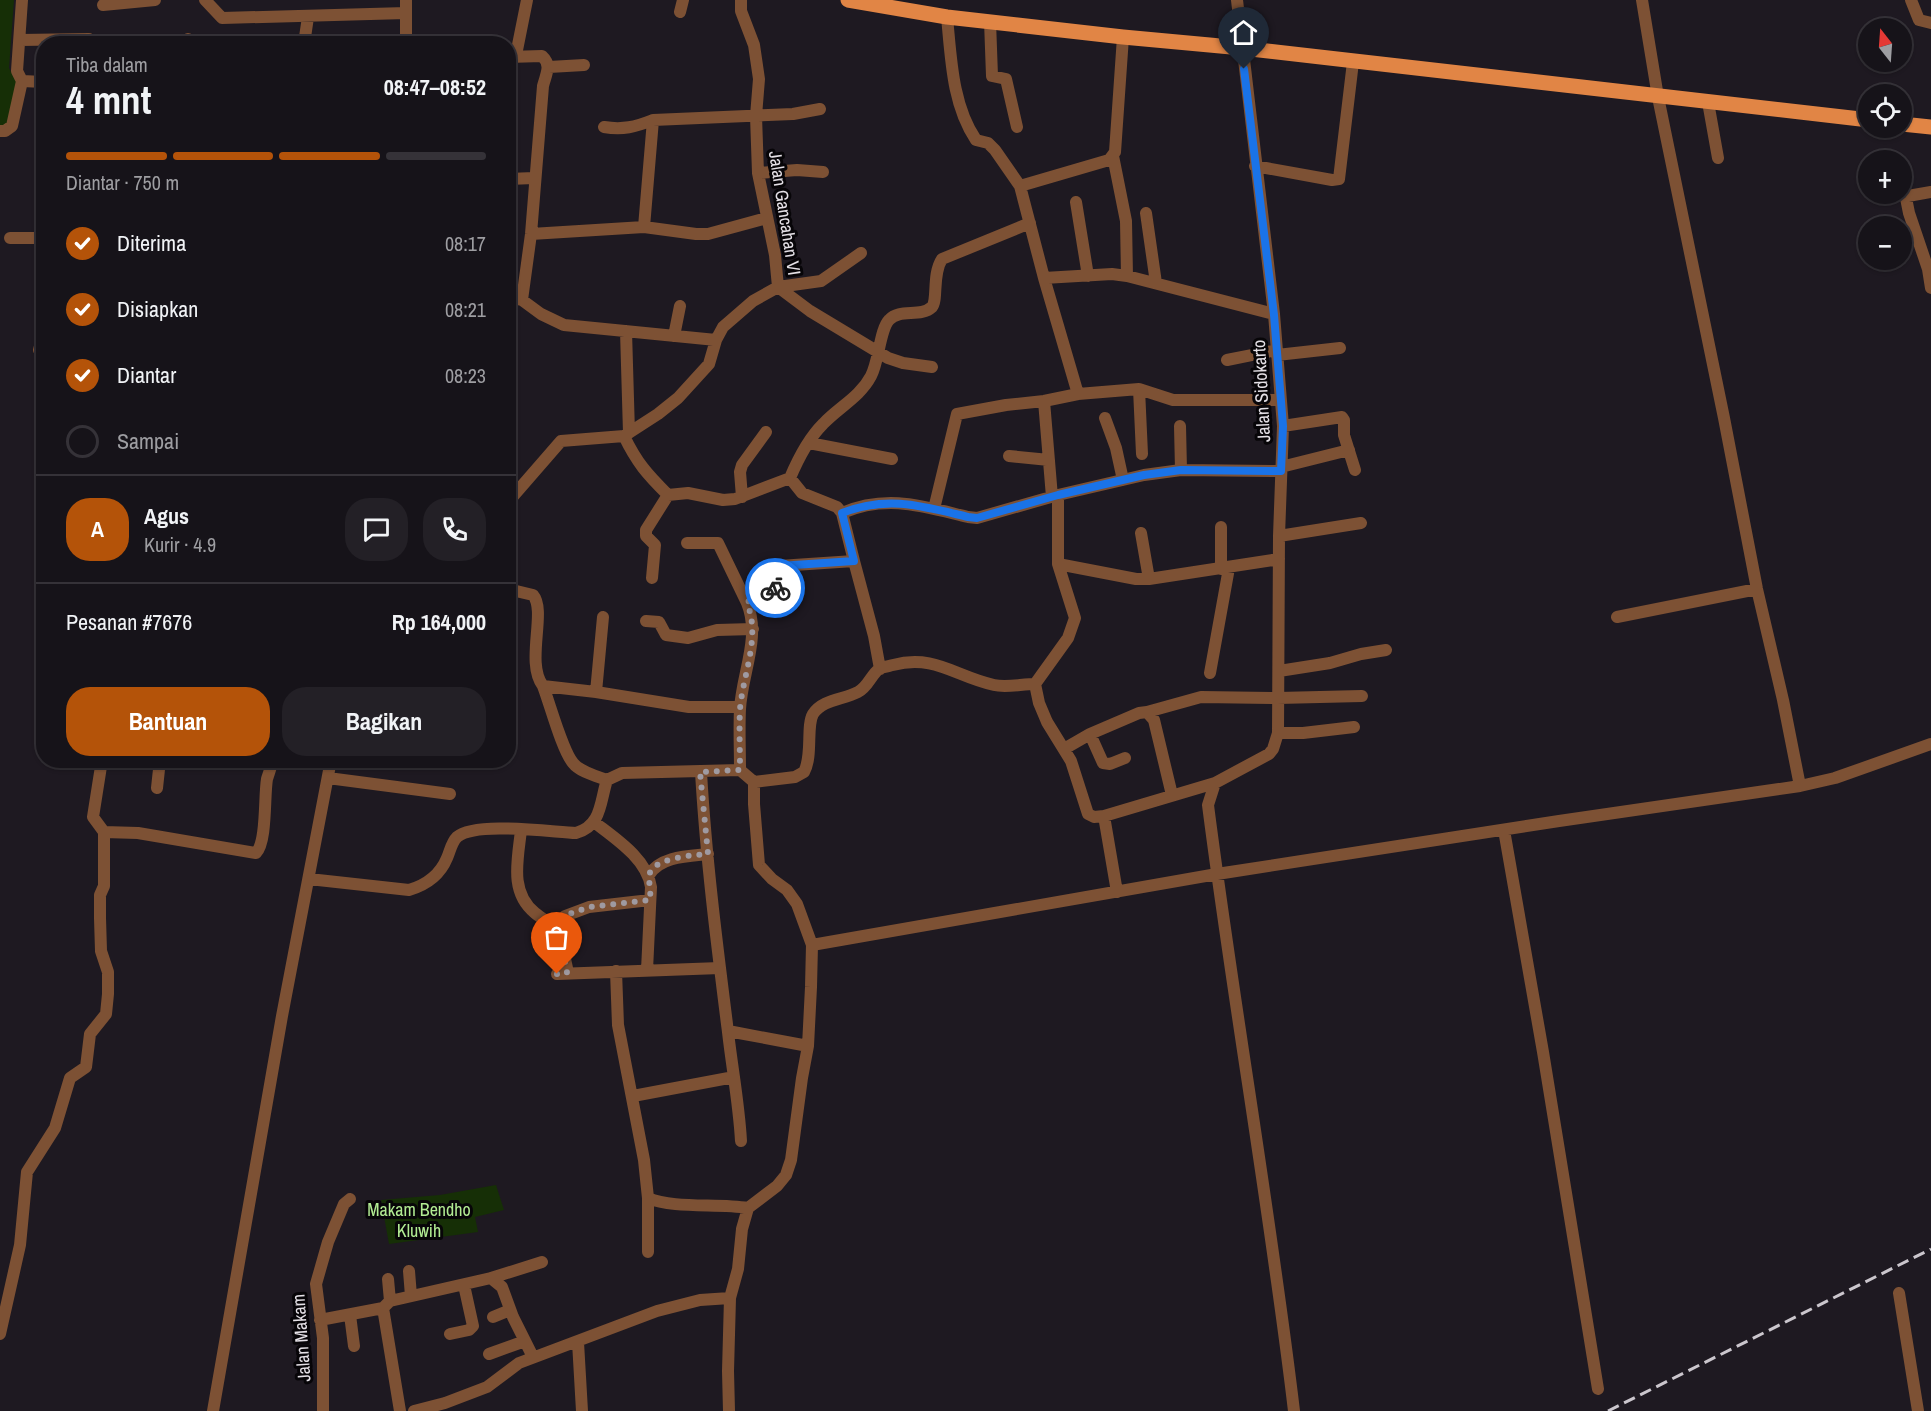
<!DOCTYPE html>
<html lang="id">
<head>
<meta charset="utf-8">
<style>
	:root { --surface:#161319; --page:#232026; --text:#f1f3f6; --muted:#9e9ea2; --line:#353238; --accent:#b45309 }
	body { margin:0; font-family:"Archivo Narrow",sans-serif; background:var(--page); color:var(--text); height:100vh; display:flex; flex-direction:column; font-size:22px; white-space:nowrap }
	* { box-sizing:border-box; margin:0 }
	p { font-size:20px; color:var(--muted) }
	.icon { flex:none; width:33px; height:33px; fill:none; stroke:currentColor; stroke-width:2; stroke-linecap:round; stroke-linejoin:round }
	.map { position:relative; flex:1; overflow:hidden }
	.details { position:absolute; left:36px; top:36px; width:480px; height:732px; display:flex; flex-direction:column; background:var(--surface); border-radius:24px; box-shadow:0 2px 4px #0004,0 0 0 2px var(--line) }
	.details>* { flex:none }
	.needle { width:39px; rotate:343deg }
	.fabs { position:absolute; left:1858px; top:18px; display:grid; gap:12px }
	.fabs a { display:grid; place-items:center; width:54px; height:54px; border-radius:50%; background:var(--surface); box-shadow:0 2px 4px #0004,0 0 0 2px var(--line); font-size:30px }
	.pin { position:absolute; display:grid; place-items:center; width:51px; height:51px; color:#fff; margin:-62px -26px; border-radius:50% 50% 50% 0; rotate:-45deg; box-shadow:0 0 6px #0007 }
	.pin .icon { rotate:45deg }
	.courier { position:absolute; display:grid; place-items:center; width:60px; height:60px; margin:-30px; border:4px solid #1a73e8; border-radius:50%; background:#fff; color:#222; box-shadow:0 2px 8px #0007 }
	.headline em { font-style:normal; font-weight:700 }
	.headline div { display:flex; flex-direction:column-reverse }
	.headline { display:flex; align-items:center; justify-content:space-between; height:102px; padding:0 30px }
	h1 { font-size:39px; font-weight:700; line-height:45px }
	.bar { display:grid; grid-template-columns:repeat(4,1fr); gap:9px 6px; align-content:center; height:72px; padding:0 30px }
	.bar i { height:8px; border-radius:4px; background:var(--line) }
	.bar .current { background:var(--accent) }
	.bar p { grid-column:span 4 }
	.line { display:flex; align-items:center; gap:15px; padding:0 30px; border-top:2px solid var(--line) }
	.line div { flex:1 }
	.round { display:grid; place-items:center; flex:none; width:63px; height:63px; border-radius:24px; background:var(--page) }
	ol { padding:0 30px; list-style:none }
	li { display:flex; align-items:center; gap:18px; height:66px }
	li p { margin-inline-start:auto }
	li .icon { padding:6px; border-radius:50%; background:var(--accent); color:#fff; stroke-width:4 }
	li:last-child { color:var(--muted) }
	li i { width:33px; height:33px; border:3px solid var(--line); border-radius:50% }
	.action { display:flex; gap:12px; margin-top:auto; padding:12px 30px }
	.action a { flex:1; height:69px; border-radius:24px; background:var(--accent); color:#fff; font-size:24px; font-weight:700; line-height:69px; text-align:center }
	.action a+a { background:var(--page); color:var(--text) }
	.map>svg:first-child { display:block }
	.green { fill:#162f06 }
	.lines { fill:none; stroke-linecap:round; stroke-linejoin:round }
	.minor { stroke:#7d5134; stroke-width:12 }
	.major { stroke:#e18545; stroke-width:15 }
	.rail { stroke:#cbc6cd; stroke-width:3; stroke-dasharray:12 6; stroke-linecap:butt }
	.done { stroke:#9f9aa1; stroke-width:6; stroke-dasharray:0 10.8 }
	.route { stroke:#1a73e8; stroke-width:8 }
	.labels { text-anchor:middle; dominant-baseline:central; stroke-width:6; stroke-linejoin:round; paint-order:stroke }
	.street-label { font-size:18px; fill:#e4e0e6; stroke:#070508 }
	.park-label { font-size:18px; fill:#b2ec93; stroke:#070508 }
</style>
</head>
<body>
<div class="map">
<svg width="1931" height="1411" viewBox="0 0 1931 1411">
	<rect width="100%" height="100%" fill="#1e1921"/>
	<path class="green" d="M0,0H14L9,68L19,87L13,128L0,126Z
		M496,1185L504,1210L475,1217L478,1232L389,1244L381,1200L440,1195Z"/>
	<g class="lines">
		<path class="minor" d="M205,0L222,18L406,13
			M406,0V44
			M1642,0L1658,97L1724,418L1757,589L1783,700L1800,786L1835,778L1931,744
			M1911,0L1919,20L1931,23
			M103,5L155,0
			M680,12L683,0
			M947,17C951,57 952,105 976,140L988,143L995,150L1020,186L1044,278L1078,394
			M990,21L992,76L1006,79L1017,127
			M20,40L89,39L95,44
			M188,44V39
			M304,44L308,17
			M516,55L527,0
			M508,57L542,56C552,65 546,74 543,86L531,234L522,300
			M549,67L584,65
			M22,81L44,82
			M1708,102L1718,158
			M604,127C623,130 635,127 653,120L793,114L820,109
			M0,131H5L12,126L22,81L17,71L22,0
			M1113,156L1126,221L1127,276
			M1255,166L1332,180L1339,179L1353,62
			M758,173L797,170L823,172
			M508,179L534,178
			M1020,186L1109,160L1115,152L1123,37
			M1931,192L1908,196L1906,198L1909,213L1928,269L1931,288
			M1076,202L1088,276
			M1146,213L1156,283
			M1030,223L942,259C932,274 938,300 932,307C920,318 900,308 889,320C880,329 879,361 871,376C860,397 839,407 823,424C808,439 798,459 790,478L802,493L837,507L842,513C887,494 922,506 968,517L977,518L1058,495L1144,475L1181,470L1281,471
			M644,227L653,120
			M531,234L644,227L696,234H708L767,218
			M10,238H44
			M1044,278L1112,274L1127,276L1274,314
			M778,287L810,311L888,358L903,363L932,367
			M778,287L821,281L861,253
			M508,297L522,300L541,314L564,325L716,340
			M626,331L629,433
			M674,336L680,306
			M39,350L44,331
			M1277,355L1340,348
			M1227,360L1277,350
			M1139,389L1142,454
			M1044,401L1052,497
			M1105,418L1116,448L1123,480
			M1180,426L1181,470
			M1283,426L1342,417L1344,420V435L1355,470
			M624,436C637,463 647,474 668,495L688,493L723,500L735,499L790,478
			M809,443L892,459
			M1009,456L1049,460
			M1281,467L1349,450
			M1058,495V564L1075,618L1068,638L1035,684L1039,703L1047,722L1071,761L1088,814L1094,817L1104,816L1215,783L1269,754L1273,749L1278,733L1279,536L1283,426L1274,314L1237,0
			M742,497L740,472L742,465L766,432
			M508,502L561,441L624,436L658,414L678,398L709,364L716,340L723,327L753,301L778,287L775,255L758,173L756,116L759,79L754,45L741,11V0
			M934,509L957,414L1006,405L1044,401L1078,394L1139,389L1173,400H1280
			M842,513L854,561
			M1221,527V569
			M1141,533L1149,579
			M1279,536L1361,523
			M687,543H718L747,603
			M1058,564L1136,579H1149L1279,559
			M652,578L655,545L646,536V530L668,495
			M508,589L533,595C547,611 525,663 543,686L596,692L689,707H740
			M1617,617L1757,589
			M646,621L659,622L666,635L688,638L717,630L753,629
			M1279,671L1330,663L1361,654L1386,650
			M1210,673L1229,568
			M543,686C550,704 562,750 573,763C580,772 596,776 607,780
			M596,692L603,617
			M1147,712L1201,697L1278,698L1362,696
			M1278,733H1303L1354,727
			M1090,734L1103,763L1110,764L1125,758
			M1064,749L1090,734L1139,713L1147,712L1154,720L1172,795
			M102,760L93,817L104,832
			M740,770C740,749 739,729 740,709C742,673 761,637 747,603L753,596L775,588C775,579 771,572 779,566L854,561L874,636L880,669
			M701,772C706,859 717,945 728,1032C732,1068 739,1104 741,1141
			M328,778L450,794
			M754,782L795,777L804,772C813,756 806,726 813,714C823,699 843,700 858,692C868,687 871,675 879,669C882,667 889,666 893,665C935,654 956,677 994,685C1006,688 1022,684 1035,684
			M1215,783L1208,805C1234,1008 1270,1209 1294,1411
			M157,788L160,760
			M1104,816L1117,892
			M594,822C616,839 647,859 651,887L647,970
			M521,830C518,859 509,892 535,913C544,920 554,926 562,933
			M1504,830L1543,1052L1598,1389
			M104,832L138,833L256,853C267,842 264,796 267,779C269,773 271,767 273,760
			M649,875C660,856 689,856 708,854
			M309,879L409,890C426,885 440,875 447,858C450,852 451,843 457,837C475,821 551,832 576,833C602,826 600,801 607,780L622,773L740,770L754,782V804L759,865L772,879L787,890L797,904L812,945L811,987L808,1046L802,1078L791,1160L786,1175L777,1186L748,1208L742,1229L738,1269L730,1298L728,1371L729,1411
			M812,945L1217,874L1559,821L1800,786
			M616,971L618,1025L644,1160L648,1198C674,1209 717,1203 748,1208
			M568,973C565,957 557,931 565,916L589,907L650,900
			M557,974L720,968
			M728,1031L808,1046
			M633,1096L734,1077
			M648,1198V1252
			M409,1271L411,1296
			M491,1278L542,1262
			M388,1279L390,1301
			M1899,1293L1918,1411
			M350,1315L354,1346
			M493,1317L510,1310
			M320,1320L383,1308
			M0,1334L20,1245L27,1172L55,1128L70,1078L86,1067L90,1034L106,1014L108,994V972L101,951L100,918V895L104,886V832
			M450,1334L469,1330L473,1326L464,1285
			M578,1342L582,1411
			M489,1354L525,1341
			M213,1411L282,1016L331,760
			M323,1411V1338L316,1284L328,1242L344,1204L350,1199
			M400,1411L383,1308L390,1301L491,1278L502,1287L513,1317L533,1357
			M414,1411L445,1403L487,1387L519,1363L657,1311L700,1300L730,1298"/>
		<path class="major" d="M848,0L947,17L1123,37L1242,48L1869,120
			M1902,124L1931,127"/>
		<path class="rail" d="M1608,1411L1931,1249"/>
	</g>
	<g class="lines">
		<path class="done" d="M557,974L567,973C565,957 557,931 564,916L589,907L650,900C651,892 649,884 649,876C651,858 693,855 708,854L700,772L740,770C740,749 739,729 740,709C743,674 761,637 747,603L753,596L775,588"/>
		<path class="route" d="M775,588L774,572L779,566L854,561L842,513C888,495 922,506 968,517L977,518L1058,495L1144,475L1181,470L1281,471L1283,426L1274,315L1244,69"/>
	</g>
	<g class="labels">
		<g class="street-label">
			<text transform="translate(785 213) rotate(81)">Jalan Gancahan VI</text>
			<text transform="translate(1261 391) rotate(-93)">Jalan Sidokarto</text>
			<text transform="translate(301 1338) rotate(-94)">Jalan Makam</text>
		</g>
		<g class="park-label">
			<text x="419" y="1209">Makam Bendho<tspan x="419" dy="21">Kluwih</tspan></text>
		</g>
	</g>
</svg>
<div class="fabs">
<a><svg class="needle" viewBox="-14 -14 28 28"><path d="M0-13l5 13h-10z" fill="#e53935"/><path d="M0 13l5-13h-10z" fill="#9e9ea2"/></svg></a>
<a><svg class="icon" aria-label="locate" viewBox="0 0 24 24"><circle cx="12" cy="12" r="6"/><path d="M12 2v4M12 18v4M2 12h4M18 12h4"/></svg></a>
<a>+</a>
<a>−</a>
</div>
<div class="pin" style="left:557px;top:974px;background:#ea580c"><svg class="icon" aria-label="bag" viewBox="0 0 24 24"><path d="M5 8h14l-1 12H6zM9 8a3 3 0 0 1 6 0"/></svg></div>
<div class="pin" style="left:1244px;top:69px;background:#1f2937"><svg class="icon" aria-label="home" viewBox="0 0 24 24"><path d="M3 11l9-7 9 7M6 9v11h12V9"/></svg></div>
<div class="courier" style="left:775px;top:588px"><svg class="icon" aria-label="bike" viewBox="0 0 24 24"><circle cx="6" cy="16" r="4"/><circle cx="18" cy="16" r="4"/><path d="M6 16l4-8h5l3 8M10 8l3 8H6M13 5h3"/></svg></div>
<section class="details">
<div class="headline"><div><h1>4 mnt</h1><p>Tiba dalam</p></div><em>08:47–08:52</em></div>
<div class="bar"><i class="current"></i><i class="current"></i><i class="current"></i><i></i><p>Diantar · 750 m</p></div>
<ol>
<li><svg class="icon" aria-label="check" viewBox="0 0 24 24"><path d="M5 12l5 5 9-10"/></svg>Diterima<p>08:17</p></li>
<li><svg class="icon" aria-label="check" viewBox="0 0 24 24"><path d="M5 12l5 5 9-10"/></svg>Disiapkan<p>08:21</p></li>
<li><svg class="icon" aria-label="check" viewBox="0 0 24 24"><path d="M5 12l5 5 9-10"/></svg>Diantar<p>08:23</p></li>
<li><i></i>Sampai</li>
</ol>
<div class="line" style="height:108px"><b class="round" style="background:var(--accent);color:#fff">A</b><div><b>Agus</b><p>Kurir · 4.9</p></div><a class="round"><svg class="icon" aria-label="chat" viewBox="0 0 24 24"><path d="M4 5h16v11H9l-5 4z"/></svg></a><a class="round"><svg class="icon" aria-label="phone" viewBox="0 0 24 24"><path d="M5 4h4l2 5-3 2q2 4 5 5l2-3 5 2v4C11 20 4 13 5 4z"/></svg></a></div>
<div class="line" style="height:78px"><div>Pesanan #7676</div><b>Rp 164,000</b></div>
<div class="action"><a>Bantuan</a><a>Bagikan</a></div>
</section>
</div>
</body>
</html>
